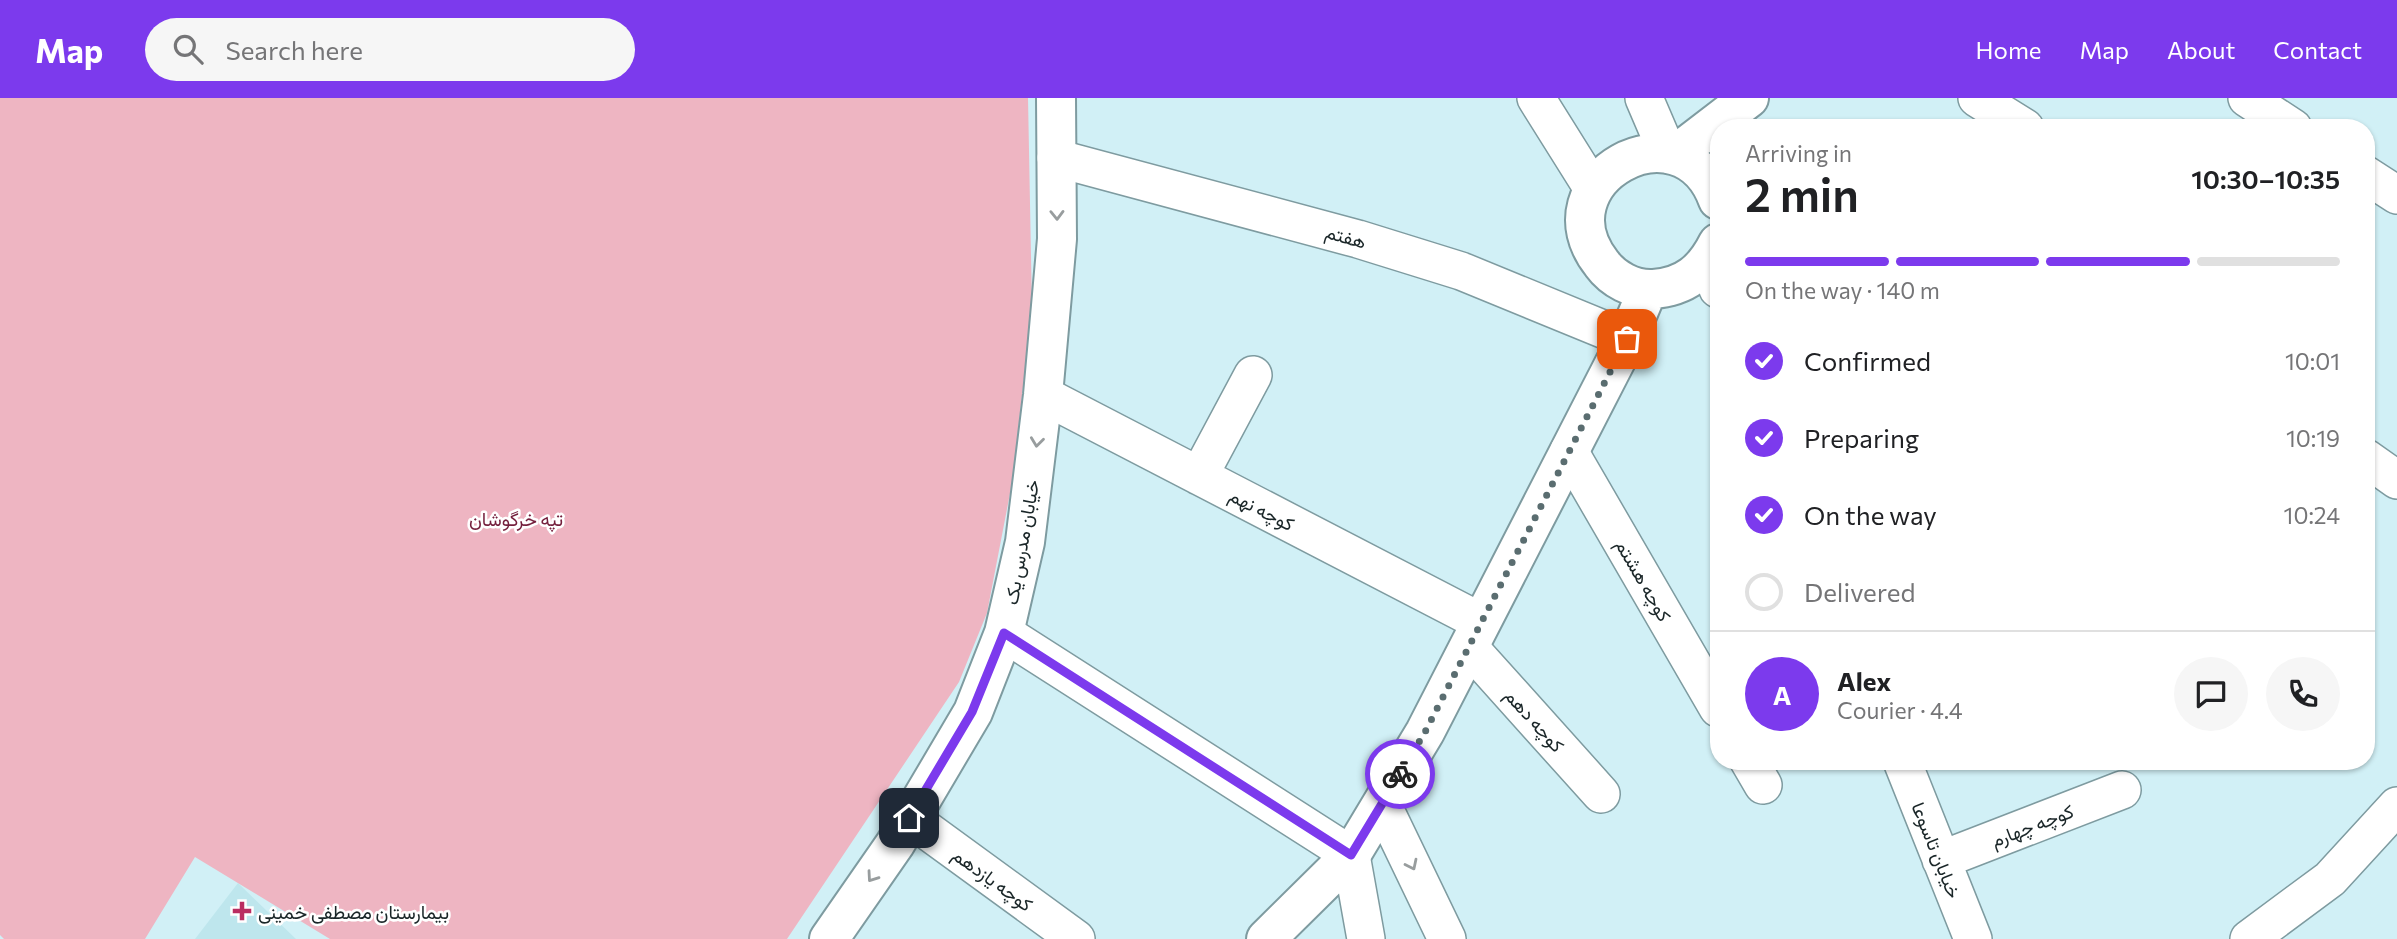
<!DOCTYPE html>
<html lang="en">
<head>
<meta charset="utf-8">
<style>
	:root { --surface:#fff; --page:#f6f6f6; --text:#202124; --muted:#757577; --line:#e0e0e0; --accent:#7c3aed }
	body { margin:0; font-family:Commissioner,Vazirmatn,sans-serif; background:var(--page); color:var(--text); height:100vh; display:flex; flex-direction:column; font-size:26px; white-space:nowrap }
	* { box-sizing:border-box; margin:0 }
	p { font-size:23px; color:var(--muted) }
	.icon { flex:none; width:38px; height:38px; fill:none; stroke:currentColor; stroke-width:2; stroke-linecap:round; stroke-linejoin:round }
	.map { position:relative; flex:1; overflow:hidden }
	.panel { position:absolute; left:1710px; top:21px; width:665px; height:651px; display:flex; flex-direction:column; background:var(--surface); border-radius:28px; box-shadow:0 2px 5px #0004 }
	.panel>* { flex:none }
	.pin { position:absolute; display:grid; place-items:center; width:60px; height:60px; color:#fff; margin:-30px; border-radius:14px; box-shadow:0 4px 10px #0006 }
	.courier { position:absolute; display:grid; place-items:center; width:70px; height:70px; margin:-35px; border:5px solid #7c3aed; border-radius:50%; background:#fff; color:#222; box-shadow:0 2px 9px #0007 }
	.summary em { font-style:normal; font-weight:600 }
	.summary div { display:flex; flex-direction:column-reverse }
	.summary { display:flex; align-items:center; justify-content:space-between; height:119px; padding:0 35px }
	h1 { font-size:46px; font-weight:600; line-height:52px }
	.bar { display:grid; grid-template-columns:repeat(4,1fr); gap:10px 7px; align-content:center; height:84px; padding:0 35px }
	.bar i { height:9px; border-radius:5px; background:var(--line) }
	.bar .active { background:var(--accent) }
	.bar p { grid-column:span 4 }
	.line { display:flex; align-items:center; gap:18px; padding:0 35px; border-top:2px solid var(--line) }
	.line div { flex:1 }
	.round { display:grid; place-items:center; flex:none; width:74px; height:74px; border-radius:37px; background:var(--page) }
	ol { padding:0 35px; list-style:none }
	li { display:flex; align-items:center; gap:21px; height:77px }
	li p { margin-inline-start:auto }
	li .icon { padding:7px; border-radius:50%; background:var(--accent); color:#fff; stroke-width:4 }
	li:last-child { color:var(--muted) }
	li i { width:38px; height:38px; border:4px solid var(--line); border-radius:50% }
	header { display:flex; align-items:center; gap:42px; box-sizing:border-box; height:98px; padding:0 35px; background:var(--accent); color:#fff }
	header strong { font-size:33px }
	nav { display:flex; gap:38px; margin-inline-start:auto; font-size:24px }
	.search { width:490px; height:63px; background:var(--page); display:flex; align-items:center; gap:18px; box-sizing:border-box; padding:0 24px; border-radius:38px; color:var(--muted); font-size:26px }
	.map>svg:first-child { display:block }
	.built { fill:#bee6ed }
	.green { fill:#eeb5c2 }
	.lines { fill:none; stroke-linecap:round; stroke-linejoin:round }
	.minor-casing { stroke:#7e9ba0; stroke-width:40 }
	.tertiary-casing { stroke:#7e9ba0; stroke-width:42 }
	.minor { stroke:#fff; stroke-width:37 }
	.tertiary { stroke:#fff; stroke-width:38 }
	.oneway { stroke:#989d9e }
	.done { stroke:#5a6d70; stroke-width:7; stroke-dasharray:0 12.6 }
	.route { stroke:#7c3aed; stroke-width:9 }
	.poi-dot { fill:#ba2d61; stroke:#fff; stroke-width:2.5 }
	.labels { text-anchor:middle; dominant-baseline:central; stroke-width:5; stroke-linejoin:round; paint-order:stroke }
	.street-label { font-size:19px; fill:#1a2628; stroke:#fff }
	.park-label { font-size:19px; fill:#741e3c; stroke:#fff }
	.poi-label { font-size:19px; fill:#1a2628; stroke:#fff; text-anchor:start }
</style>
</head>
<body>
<header>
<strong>Map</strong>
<div class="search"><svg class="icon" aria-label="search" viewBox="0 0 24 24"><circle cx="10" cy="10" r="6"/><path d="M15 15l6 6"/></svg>Search here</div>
<nav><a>Home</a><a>Map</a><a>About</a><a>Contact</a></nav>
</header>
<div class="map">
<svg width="2397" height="841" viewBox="0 0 2397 841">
	<rect width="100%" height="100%" fill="#d1f0f6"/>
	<path class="built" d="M238,785L296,841H195Z"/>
	<path class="green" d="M0,0H1028L1032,210L1012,385L987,515L959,584L787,841H330L195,759L145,841H4L0,837Z"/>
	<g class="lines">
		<g class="minor-casing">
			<path id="minor" d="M1536,0L1593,91
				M1644,0L1668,56
				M1977,0L2025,30
				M2247,0L2293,30
				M1056,60L1358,141L1461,173L1627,241
				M2366,77L2397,97
				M1708,164L1718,191
				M1043,297L1481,524
				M1569,353L1718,610
				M2366,360L2397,382
				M1199,378L1253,277
				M1004,535L1351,757L1366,841
				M1469,549L1601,696
				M1749,663L1763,687
				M1902,663L1973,841
				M1382,706L1447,841
				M910,720L1076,841
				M1941,762L2122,692
				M2249,841L2330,781L2397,708"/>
		</g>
		<g class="tertiary-casing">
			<path id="tertiary" d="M1676,56L1749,0
				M1718,102C1681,1 1536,83 1602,166C1613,181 1633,192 1653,191C1685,189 1704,173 1718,145
				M829,841L895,746L973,614L1004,535L1025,444L1043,297L1057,141L1056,0
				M1266,841L1351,757L1425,634L1627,241L1648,191"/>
		</g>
		<use href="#minor" class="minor"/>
		<use href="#tertiary" class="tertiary"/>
	</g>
	<defs><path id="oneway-chevron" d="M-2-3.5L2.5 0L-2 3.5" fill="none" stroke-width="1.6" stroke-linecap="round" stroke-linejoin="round" transform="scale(1.75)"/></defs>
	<g class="oneway">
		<use href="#oneway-chevron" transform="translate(1057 117) rotate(89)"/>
		<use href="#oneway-chevron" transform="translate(1037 344) rotate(97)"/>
		<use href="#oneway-chevron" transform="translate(1412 767) rotate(64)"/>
		<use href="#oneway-chevron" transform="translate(872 779) rotate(125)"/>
	</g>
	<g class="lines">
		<path class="done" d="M1400,676L1425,634L1627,241"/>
		<path class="route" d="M909,720L972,614L1004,535L1351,757L1400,676"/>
	</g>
	<path class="poi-dot" d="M238.5 802.5h7v7h7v7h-7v7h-7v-7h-7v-7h7z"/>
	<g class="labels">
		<g class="street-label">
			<text transform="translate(1346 138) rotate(16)">هفتم</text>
			<text transform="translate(1262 411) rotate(27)">کوچه نهم</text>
			<text transform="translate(1021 444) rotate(-80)">خیابان مدرس یک</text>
			<text transform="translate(1644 482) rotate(60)">کوچه هشتم</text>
			<text transform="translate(1535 622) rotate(48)">کوچه دهم</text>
			<text transform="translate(2032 727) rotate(-21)">کوچه چهارم</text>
			<text transform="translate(1937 752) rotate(68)">خیابان تاسوعا</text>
			<text transform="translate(993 781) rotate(36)">کوچه یازدهم</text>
		</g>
		<g class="park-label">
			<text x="516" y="420">تپه خرگوشان</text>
		</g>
		<g class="poi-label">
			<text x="258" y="813">بیمارستان مصطفی خمینی</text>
		</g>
	</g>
</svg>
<div class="pin" style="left:1627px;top:241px;background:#ea580c"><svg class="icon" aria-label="bag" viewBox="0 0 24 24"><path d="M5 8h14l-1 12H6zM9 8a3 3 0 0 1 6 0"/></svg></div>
<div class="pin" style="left:909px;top:720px;background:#1f2937"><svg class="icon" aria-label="home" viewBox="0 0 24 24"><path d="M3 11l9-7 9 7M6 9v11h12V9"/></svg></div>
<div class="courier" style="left:1400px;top:676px"><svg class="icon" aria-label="bike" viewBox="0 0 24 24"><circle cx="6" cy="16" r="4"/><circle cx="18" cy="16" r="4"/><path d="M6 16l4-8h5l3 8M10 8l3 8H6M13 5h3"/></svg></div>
<section class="panel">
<div class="summary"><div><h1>2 min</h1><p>Arriving in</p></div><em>10:30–10:35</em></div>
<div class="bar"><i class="active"></i><i class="active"></i><i class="active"></i><i></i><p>On the way · 140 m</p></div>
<ol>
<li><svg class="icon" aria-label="check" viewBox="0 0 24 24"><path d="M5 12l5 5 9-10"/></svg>Confirmed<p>10:01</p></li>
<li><svg class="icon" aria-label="check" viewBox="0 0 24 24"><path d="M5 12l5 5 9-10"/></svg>Preparing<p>10:19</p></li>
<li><svg class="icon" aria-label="check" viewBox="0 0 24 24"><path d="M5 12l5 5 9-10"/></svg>On the way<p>10:24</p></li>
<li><i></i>Delivered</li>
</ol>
<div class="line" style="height:126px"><b class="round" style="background:var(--accent);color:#fff">A</b><div><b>Alex</b><p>Courier · 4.4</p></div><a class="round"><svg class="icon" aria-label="chat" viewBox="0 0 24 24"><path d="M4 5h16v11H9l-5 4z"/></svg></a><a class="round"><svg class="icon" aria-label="phone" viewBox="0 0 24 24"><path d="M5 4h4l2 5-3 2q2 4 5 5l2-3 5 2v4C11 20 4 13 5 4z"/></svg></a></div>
</section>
</div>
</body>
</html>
